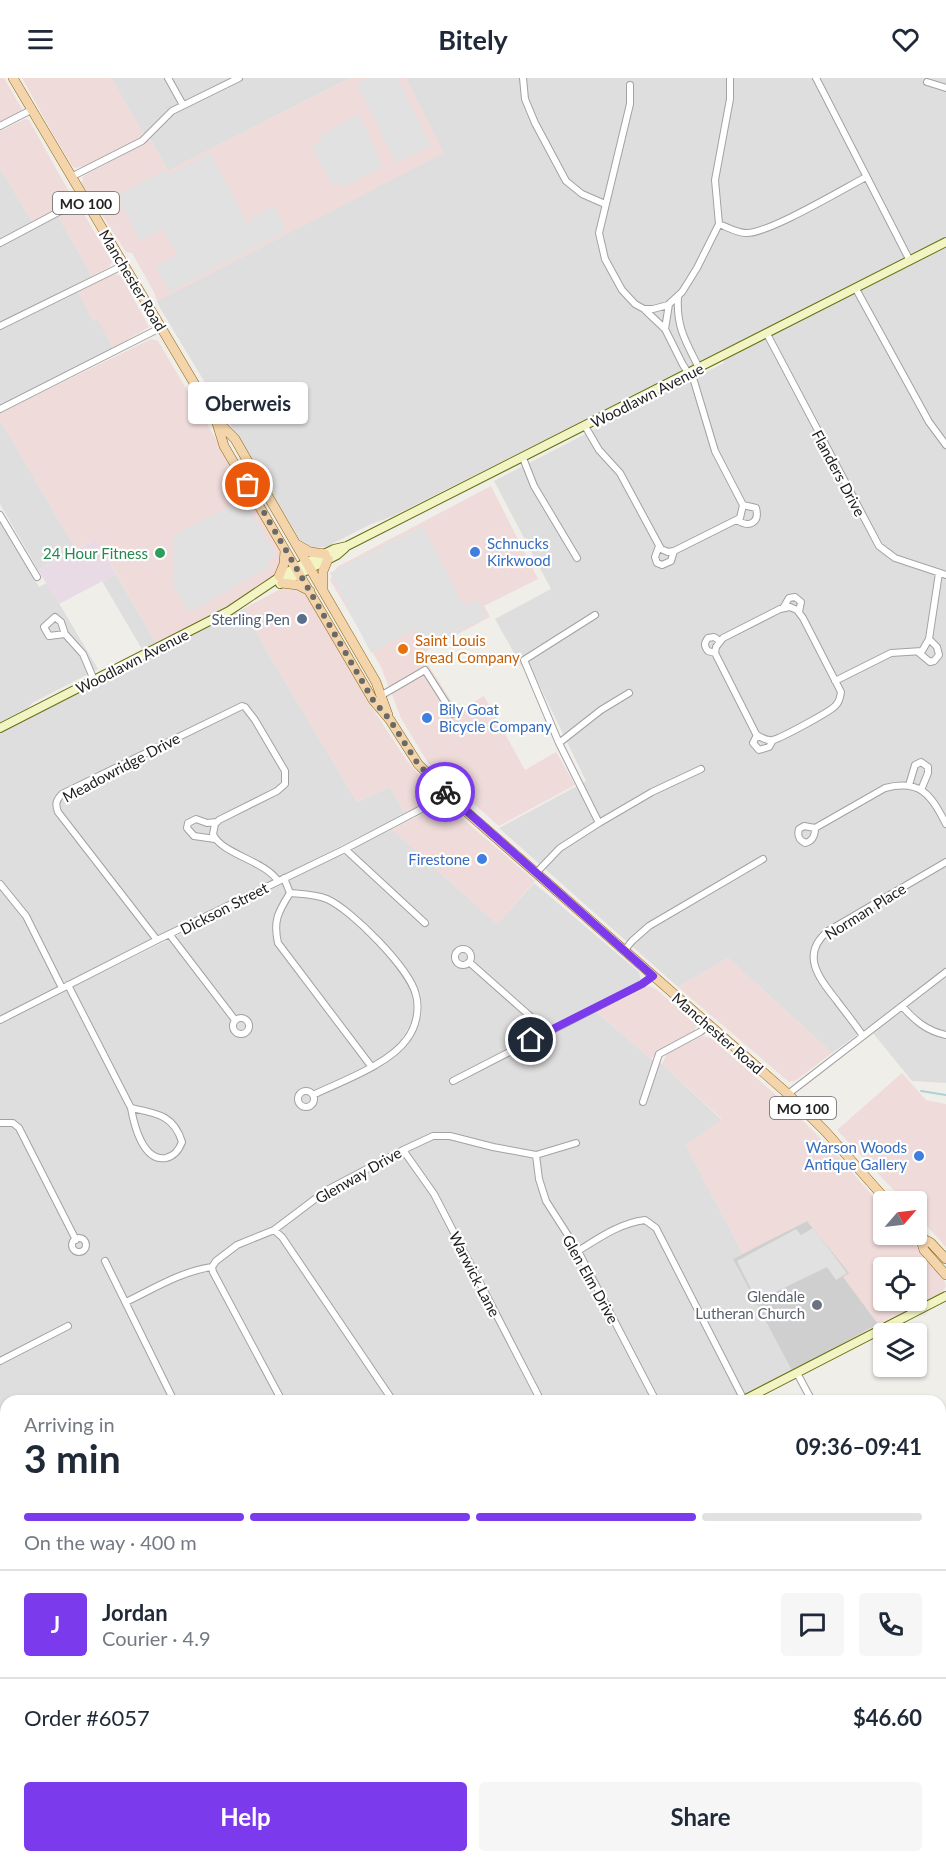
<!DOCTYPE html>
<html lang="en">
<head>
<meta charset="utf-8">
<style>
	:root { --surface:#fff; --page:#f6f6f7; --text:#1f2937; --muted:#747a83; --line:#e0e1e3; --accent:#7c3aed }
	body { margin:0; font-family:Lato,sans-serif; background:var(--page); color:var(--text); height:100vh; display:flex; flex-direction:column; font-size:22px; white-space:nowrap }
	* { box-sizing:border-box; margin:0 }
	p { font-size:20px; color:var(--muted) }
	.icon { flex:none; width:33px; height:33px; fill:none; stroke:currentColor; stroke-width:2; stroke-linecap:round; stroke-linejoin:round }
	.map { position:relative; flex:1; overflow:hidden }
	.details { position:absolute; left:0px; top:1317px; width:946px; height:468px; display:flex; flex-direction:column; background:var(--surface); border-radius:18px 18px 0 0; box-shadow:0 2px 4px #0004 }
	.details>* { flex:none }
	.needle { width:39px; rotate:62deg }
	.tools { position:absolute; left:873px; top:1113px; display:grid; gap:12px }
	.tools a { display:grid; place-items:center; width:54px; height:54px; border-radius:6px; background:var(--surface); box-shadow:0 2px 4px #0004; font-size:30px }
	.pin { position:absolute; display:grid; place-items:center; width:51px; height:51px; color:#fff; margin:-26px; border:3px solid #fff; border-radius:50%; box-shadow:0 2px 6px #0007 }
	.courier { position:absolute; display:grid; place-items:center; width:60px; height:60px; margin:-30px; border:4px solid #7c3aed; border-radius:50%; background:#fff; color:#222; box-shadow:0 2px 8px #0007 }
	.bubble { position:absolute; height:42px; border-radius:6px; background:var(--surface); box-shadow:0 2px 4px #0004; font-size:20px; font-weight:700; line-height:42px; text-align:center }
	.overview em { font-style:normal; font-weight:700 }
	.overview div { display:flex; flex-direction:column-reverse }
	.overview { display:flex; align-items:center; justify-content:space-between; height:102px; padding:0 24px }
	h1 { font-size:39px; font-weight:700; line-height:45px }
	.bar { display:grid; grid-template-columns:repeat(4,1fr); gap:9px 6px; align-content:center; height:72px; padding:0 24px }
	.bar i { height:8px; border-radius:4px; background:var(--line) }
	.bar .selected { background:var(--accent) }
	.bar p { grid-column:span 4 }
	.line { display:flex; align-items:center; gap:15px; padding:0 24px; border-top:2px solid var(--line) }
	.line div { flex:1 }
	.round { display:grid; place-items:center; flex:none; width:63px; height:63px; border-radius:6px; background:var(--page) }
	.button { display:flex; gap:12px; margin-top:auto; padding:12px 24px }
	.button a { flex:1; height:69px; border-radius:6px; background:var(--accent); color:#fff; font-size:24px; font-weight:700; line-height:69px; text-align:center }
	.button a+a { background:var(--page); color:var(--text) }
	header { display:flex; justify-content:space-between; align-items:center; height:78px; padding:0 24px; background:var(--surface); font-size:27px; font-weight:700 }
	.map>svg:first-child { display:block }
	.residential { fill:#dfdede; fill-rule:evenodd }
	.commercial { fill:#efdbda; fill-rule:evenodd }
	.industrial { fill:#e9dbe6 }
	.religious { fill:#cfcfcf }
	.parking { fill:#e1e1e1 }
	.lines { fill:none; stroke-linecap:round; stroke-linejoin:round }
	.stream { stroke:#aed0d9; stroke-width:2 }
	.street-casing { stroke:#a2a2a2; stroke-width:8 }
	.secondary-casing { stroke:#666f11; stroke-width:10 }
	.primary-casing { stroke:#8e6410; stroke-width:10 }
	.street { stroke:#fff; stroke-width:6 }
	.secondary { stroke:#f2f4c3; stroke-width:8 }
	.primary { stroke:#f3d4ab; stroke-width:9 }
	.done { stroke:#696967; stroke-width:6; stroke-dasharray:0 10.8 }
	.route { stroke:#7c3aed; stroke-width:8 }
	.shop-dot { fill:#3f7fe0; stroke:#fff; stroke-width:2 }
	.leisure-dot { fill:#2e9e5b; stroke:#fff; stroke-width:2 }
	.service-dot { fill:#5c6f8a; stroke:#fff; stroke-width:2 }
	.food-dot { fill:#e8710a; stroke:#fff; stroke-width:2 }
	.worship-dot { fill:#6b7280; stroke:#fff; stroke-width:2 }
	.labels { text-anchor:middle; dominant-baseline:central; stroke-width:4.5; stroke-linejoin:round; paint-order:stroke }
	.shield { fill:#fff; stroke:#646464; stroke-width:1.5 }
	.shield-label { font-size:14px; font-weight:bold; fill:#212121 }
	.street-label { font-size:15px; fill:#212121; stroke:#fff }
	.shop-label { font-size:15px; fill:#366cbe; stroke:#fff; text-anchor:start }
	.leisure-label { font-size:15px; fill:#27864d; stroke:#fff; text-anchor:end }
	.service-label { font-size:15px; fill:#4e5e75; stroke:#fff; text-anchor:end }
	.food-label { font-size:15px; fill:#c56008; stroke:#fff; text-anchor:start }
	.worship-label { font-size:15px; fill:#5b616d; stroke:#fff; text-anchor:end }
</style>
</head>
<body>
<header><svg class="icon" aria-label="menu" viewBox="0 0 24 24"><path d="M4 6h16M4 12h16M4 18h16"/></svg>Bitely<svg class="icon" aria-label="heart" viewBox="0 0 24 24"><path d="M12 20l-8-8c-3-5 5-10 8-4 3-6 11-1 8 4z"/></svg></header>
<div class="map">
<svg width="946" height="1785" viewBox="0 0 946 1785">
	<rect width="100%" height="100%" fill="#f0eee9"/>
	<path class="residential" d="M111,0H350L168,93L150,61L143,55Z
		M406,0H946V1005L912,1003L868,949L832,975L728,880L678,909L499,750L586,703L531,590L522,589L495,541L551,511L494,403L724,285L719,275L393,438L369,447L326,469L310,470L301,464L160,230L157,223L443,75Z
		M0,90L33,145L0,161Z
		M58,138L92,198L75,207L93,243L98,241L113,270L0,326V168Z
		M0,342L76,471L38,492L0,426Z
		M0,442L39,509L47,505L98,591L32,625L28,630L0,644Z
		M116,496L157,566L143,573L102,503Z
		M245,530L265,570L357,724L390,709L405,736L0,938V653Z
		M392,751L497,846L534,805L639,894L641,902L638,904L591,929L651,981L662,986L722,1042L686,1067L743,1176L733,1181L792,1293L733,1323H6V1698L0,1702V945L342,776L349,778L427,848L430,844L353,775L354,770ZM419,911L421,919L422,936L419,946L406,966L402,960L413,942L414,934L412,914Z
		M946,1342V1583L941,1572L940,1345Z
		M6,1708V1779H338L341,1785H0V1712Z
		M349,1779H777L765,1785H352Z"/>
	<path class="commercial" d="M0,0H4L22,31L20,35L0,45Z
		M22,0H111L143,55L141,60L86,88L75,90L72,88L53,56Z
		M350,0H406L444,75L157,223L154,214L132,175L126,174L82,106L83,98L142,67L150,61L168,93Z
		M25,41L29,42L73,121L33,145L0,90V53Z
		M76,129L81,131L112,184L109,189L92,198L58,138Z
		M114,196L121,198L149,249L113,270L98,242L93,243L78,214Z
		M151,261L158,263L279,468L282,485L275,497L269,502L206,541L157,566L96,461L76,471L0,342V335Z
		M491,408L538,501L484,528L490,539L426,573L428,587L458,633L484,618L525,692L556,674L575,707L499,748L428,685L401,640L381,589L330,502L337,489Z
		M286,508H291L304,514L310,521L369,625L405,680L430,710L432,719L427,724L405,736L390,709L357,724L265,570L245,530Z
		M443,726L447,727L535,803L497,846L392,751Z
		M728,880L832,975L795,1003L789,1004L678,909Z
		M650,908L656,911L694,944L696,948L695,952L691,955L659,972L651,981L596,933L644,909Z
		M702,958L711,960L785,1025L841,1081L883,1130L884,1156L905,1157L943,1199L946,1208L942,1215L878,1246L842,1199L848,1195L807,1143L743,1176L686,1067L722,1041L662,986L667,976ZM884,1190H916V1222H884Z
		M902,995L926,1022L946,1026V1169L917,1137L916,1124L904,1123L837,1052Z"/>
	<path class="industrial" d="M96,461L116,496L59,526L38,492Z"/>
	<path class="religious" d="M807,1143L849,1195L843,1199L878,1246L792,1293L733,1181Z"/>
	<path class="parking" d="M368,0H398L431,68L396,85L357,6Z
		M359,36L383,89L341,110L338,105L332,108L312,68L322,62L320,57Z
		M211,75L248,147L252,145L250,140L274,128L286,153L169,214L156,188L177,177L163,151L140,163L119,122L123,120L121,115L165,92L168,97Z
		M244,421L276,477L268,483L271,488L196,531L187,533L174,509V457Z
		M423,448L464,528L478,522L487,539L425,571L414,552L371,575L330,495Z
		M813,1150L847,1195L836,1202L827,1189L757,1223L737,1183L796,1151L801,1157Z"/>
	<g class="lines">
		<path class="stream" d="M921,1013L946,1017"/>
		<g class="street-casing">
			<path id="street" d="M168,0L183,27
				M523,0L525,21L535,45L566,103L582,116L605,126
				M816,0L910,183
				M927,4L946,10
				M630,7V26L599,155L605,181L622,212L635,226L644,231H653L668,227L682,214L697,190L719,146L715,102L730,21V0
				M0,48L31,32
				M71,99L142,63L172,33L239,0
				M719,146C727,149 737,155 746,155C768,156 843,111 866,99
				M0,165L83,121
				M856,211L929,344L946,367
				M678,219C676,249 686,264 699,290
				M0,248L124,187
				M665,251L669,226
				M767,256L879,468L895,480L946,497
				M0,331L162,249
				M585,348L599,372L620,395L661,471L668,474L674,473L740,440L743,427L715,373L694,303L683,287L665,251L645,232
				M523,380L534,408L577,480
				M0,437L37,499
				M737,442C749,450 760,445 756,430L743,427
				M659,468L655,479L657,485L662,487L671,483L674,473
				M790,529L797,532L803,540L841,614C840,619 840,623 836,627C832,633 781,660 773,662C766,663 761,660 756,656L715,575L716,569L723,560L780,531Z
				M783,530L789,520L795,519L801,524L799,534
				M595,537L524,582L559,665L599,745
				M65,556L49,558L44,549L55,539L61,544L65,556L83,576L94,602
				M918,574L930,584L934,583L939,577L937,569L929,561
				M715,575L708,573C704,568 704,565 708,560L714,559L720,563
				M835,603L891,575L922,573L929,561L939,495
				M382,617L425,592L453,636
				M757,657L753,665L759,672L769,669L773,662
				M559,665L601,632L629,615
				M909,707L915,687L921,684L928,689V695L921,712
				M815,750C815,758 813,763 805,765C799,762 797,758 799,751L804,748L815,750L885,710C921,701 931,717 946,746
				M215,761L194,758L187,750L188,745L196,741L207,745L217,744
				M345,771L425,845
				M536,795L560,770L599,745L652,714L701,691
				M284,800L290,815
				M0,806L26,838L62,910
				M290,815C302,816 315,816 327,821C352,832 410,891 416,917C420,932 416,949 407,961C390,986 340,1004 313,1017
				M290,815C278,834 273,843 278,865L371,988
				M170,857L235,942
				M157,862L58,734C55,726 56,722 62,716L242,628L245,629L255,642L285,693V706L277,713L219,742L215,746L213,756C221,776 264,782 278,803
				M455 879a8 8 0 1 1 16 0a8 8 0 1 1-16 0Z
				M624,873L632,863L649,848L763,781
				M469,884L548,954
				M68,907L131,1030
				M902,928C915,943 927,953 946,957
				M233 948a8 8 0 1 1 16 0a8 8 0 1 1-16 0Z
				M0,942L157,862L345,771L448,717
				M863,958C855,946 846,935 837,923C820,901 799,877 828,853L946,784
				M453,1003L642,906L653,898
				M298 1021a8 8 0 1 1 16 0a8 8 0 1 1-16 0Z
				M788,1016L946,894
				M643,1024L659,976L700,954L709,947
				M131,1030C156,1035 174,1037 182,1064C179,1072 175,1078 166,1080C143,1084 134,1047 131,1030Z
				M0,1045H13L19,1050L76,1162
				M403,1072L434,1116L541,1323
				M536,1077L539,1101L546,1123L578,1173L656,1323
				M274,1152L282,1159L393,1323
				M72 1167a7 7 0 1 1 14 0a7 7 0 1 1-14 0Z
				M578,1173C599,1160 620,1145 645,1142L656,1150L744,1322
				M105,1183L174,1323
				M212,1189L213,1194L282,1323
				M126,1224C153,1211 182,1193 212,1189L216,1183L237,1167L274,1152L327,1112L403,1072L433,1058H450L493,1069L536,1077L576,1065
				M0,1283L68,1248
				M797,1295L812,1323
				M0,1379L6,1376
				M940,1406L946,1403
				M0,1446L6,1457
				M0,1674L6,1686
				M946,1760V1765
				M58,1779L61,1785
				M182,1779L186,1785
				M646,1779L649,1785
				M412,1785L424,1779"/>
		</g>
		<g class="secondary-casing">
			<path id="secondary" d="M280,506L337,477L345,470
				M0,650L229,533L287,494L334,471L347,468L946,164
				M742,1323L946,1218
				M0,1707L6,1704
				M343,1779L346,1785"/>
		</g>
		<g class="primary-casing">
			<path id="primary" d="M13,0L216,342L224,368L373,622L390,642L418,686L461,729L788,1016L826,1054L888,1124
				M218,344L235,361L247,382L376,604L388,637
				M296,466L310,474L325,476
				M279,498L284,486L285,473
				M282,505L298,507L310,513
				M323,512V493L328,481
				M918,1158L931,1165L946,1181
				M920,1160L924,1172L946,1197"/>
		</g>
		<use href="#street" class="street"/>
		<use href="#secondary" class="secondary"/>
		<use href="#primary" class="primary"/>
	</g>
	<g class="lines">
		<path class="done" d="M248,407L373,622L390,642L418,686L445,714"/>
		<path class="route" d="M445,714L653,898L642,906L531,962"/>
	</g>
	<g class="shop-dot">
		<circle cx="475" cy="474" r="6"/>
		<circle cx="427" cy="640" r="6"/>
		<circle cx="482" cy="781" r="6"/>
		<circle cx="919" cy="1078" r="6"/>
	</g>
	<circle class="leisure-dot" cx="160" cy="475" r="6"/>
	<circle class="service-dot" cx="302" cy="541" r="6"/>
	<circle class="food-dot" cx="403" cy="571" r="6"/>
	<circle class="worship-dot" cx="817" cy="1227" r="6"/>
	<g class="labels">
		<g class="shield">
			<rect x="53" y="114" width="66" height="22" rx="4.5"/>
			<rect x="770" y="1019" width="66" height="22" rx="4.5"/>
		</g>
		<g class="shield-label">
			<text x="86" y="125">MO 100</text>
			<text x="803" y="1030">MO 100</text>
		</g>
		<g class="street-label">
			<text transform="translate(133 202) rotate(59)">Manchester Road</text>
			<text transform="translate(647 317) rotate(-27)">Woodlawn Avenue</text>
			<text transform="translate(839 395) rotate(62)">Flanders Drive</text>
			<text transform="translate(132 583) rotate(-27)">Woodlawn Avenue</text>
			<text transform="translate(121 689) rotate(-28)">Meadowridge Drive</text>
			<text transform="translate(224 830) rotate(-27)">Dickson Street</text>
			<text transform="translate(865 833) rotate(-32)">Norman Place</text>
			<text transform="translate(718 955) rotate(41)">Manchester Road</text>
			<text transform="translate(358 1097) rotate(-30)">Glenway Drive</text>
			<text transform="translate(475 1196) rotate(63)">Warwick Lane</text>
			<text transform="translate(591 1201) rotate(61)">Glen Elm Drive</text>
		</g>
		<g class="shop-label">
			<text x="487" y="465">Schnucks<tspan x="487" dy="17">Kirkwood</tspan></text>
			<text x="439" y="631">Bily Goat<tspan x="439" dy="17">Bicycle Company</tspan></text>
			<text x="470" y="781" text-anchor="end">Firestone</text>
			<text x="907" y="1069" text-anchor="end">Warson Woods<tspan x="907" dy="17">Antique Gallery</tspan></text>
		</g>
		<g class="leisure-label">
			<text x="148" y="475">24 Hour Fitness</text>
		</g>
		<g class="service-label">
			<text x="290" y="541">Sterling Pen</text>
		</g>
		<g class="food-label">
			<text x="415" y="562">Saint Louis<tspan x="415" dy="17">Bread Company</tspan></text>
		</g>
		<g class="worship-label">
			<text x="805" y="1218">Glendale<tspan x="805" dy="17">Lutheran Church</tspan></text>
		</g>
	</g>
</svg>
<div class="tools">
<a><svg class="needle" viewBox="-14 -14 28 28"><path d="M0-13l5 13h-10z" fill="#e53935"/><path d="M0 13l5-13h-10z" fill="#747a83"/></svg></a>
<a><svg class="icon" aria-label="locate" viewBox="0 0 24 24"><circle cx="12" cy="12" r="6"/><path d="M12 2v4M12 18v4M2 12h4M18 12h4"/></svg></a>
<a><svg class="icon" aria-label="layers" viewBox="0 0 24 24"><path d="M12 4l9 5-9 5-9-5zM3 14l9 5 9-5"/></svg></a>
</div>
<div class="pin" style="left:248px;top:407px;background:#ea580c"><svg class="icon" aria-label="bag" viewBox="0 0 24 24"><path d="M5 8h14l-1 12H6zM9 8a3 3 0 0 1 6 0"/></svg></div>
<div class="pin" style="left:531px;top:962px;background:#1f2937"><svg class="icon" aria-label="home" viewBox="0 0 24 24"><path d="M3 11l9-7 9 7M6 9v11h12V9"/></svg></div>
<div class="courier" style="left:445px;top:714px"><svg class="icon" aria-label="bike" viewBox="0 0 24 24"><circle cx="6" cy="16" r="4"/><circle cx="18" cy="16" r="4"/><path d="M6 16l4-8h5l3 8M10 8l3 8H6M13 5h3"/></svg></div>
<div class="bubble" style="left:188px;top:304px;width:120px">Oberweis</div>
<section class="details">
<div class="overview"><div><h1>3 min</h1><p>Arriving in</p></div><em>09:36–09:41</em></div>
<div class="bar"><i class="selected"></i><i class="selected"></i><i class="selected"></i><i></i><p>On the way · 400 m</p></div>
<div class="line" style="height:108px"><b class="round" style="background:var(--accent);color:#fff">J</b><div><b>Jordan</b><p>Courier · 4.9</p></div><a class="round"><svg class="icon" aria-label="chat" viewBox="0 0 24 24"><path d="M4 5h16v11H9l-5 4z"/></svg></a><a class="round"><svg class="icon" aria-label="phone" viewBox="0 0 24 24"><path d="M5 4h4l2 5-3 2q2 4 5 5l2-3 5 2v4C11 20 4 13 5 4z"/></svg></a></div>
<div class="line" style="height:78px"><div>Order #6057</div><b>$46.60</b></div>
<div class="button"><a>Help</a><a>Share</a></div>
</section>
</div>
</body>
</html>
